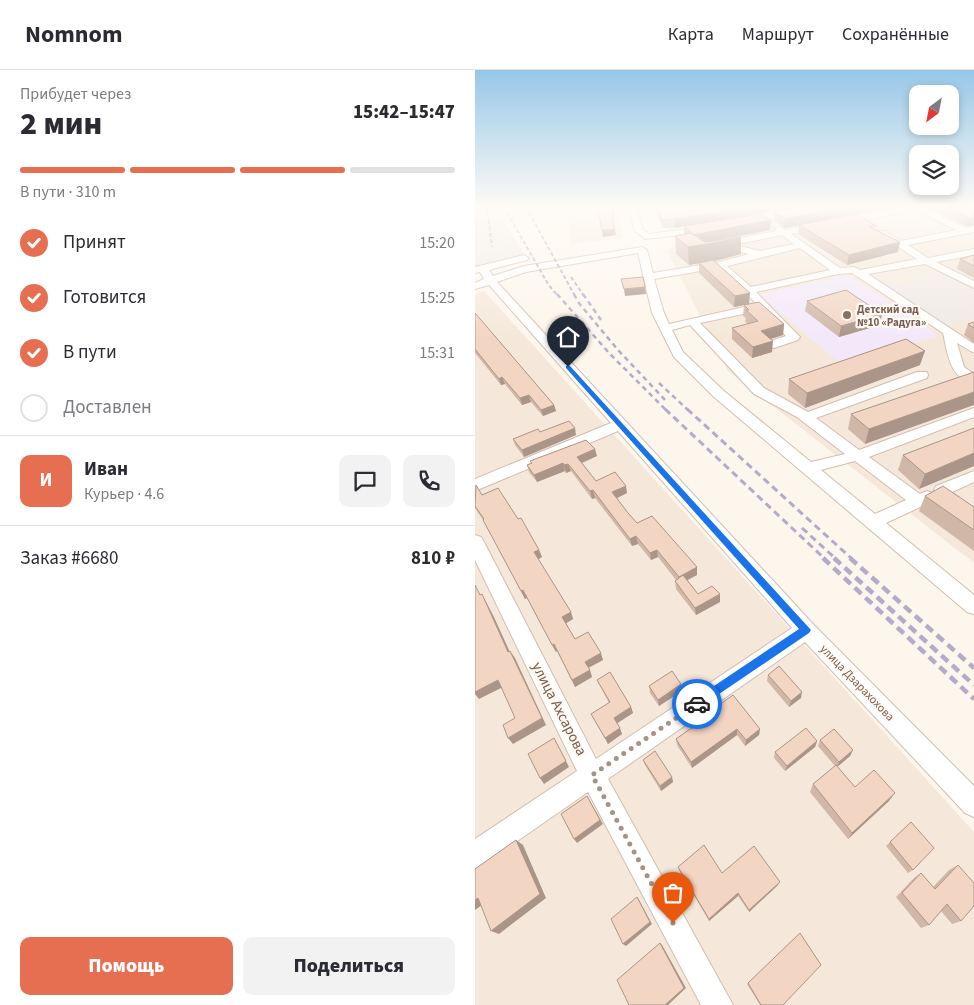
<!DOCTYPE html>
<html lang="ru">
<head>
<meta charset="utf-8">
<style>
	:root { --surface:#fff; --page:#f2f2f3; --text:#2b2b33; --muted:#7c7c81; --line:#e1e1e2; --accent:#e76f51 }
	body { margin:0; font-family:"Source Sans 3",sans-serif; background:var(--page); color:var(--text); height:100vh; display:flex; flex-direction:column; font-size:19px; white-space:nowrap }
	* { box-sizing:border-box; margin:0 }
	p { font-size:16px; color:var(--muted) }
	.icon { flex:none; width:28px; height:28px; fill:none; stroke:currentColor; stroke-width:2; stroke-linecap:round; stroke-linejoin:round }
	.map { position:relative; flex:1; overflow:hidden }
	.sheet { display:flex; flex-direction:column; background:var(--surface); width:475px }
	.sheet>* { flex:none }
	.needle { width:32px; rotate:212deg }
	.controls { position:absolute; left:434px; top:15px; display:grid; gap:10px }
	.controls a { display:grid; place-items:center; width:50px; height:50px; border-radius:10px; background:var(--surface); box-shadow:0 2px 8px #0003; font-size:25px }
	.pin { position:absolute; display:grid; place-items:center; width:42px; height:42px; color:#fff; margin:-51px -21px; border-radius:50% 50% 50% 0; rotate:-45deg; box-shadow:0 0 5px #0007 }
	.pin .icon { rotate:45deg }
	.courier { position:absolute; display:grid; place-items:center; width:50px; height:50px; margin:-25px; border:4px solid #1a73e8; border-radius:50%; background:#fff; color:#222; box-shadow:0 1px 6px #0007 }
	.overview em { font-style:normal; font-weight:800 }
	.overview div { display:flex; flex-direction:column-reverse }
	.overview { display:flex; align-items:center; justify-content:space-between; height:85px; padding:0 20px }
	h1 { font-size:32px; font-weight:800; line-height:38px }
	.bar { display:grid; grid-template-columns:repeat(4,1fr); gap:8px 5px; align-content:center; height:60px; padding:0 20px }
	.bar i { height:6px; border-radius:4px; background:var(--line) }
	.bar .selected { background:var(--accent) }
	.bar p { grid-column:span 4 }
	.line { display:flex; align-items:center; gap:12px; padding:0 20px; border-top:1px solid var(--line) }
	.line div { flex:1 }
	.round { display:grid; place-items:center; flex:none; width:52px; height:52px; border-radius:10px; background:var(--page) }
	ol { padding:0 20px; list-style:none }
	li { display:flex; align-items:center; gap:15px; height:55px }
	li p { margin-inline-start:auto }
	li .icon { padding:5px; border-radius:50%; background:var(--accent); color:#fff; stroke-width:4 }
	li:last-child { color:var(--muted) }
	li i { width:28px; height:28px; border:2px solid var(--line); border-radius:50% }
	.primary-button { display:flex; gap:10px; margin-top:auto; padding:10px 20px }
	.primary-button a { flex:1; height:58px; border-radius:10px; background:var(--accent); color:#fff; font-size:20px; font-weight:800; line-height:58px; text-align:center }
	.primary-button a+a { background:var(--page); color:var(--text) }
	header { display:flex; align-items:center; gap:30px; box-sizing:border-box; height:70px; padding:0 25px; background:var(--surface); border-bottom:1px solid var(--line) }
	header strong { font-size:24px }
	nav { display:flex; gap:28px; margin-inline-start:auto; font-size:18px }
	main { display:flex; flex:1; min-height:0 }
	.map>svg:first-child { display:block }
	.residential { fill:#f5e8da }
	.industrial { fill:#efe9e4 }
	.education { fill:#f3e8fa }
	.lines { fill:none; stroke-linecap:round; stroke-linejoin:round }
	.minor-casing { stroke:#d1beb0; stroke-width:2 }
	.minor { fill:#fff; fill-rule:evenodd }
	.rail-far3 { stroke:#b9a8c9; stroke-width:2; stroke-dasharray:4 2.5; stroke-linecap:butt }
	.rail-far2 { stroke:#b9a8c9; stroke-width:2.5; stroke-dasharray:5 4; stroke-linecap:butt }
	.rail-far1 { stroke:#b9a8c9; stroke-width:3; stroke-dasharray:7 4.5; stroke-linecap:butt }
	.rail { stroke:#b9a8c9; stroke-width:4.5; stroke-dasharray:9 5.5; stroke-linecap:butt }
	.wall { fill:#d1b7a8 }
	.shaded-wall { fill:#aa9588 }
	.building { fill:#f3d5c3; stroke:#aa9588 }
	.route { fill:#1a73e8 }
	.done { stroke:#a89285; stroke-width:5; stroke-dasharray:0 9 }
	.education-dot { fill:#8d6e63; stroke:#fffaf3; stroke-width:2 }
	.labels { text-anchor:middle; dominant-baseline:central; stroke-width:4.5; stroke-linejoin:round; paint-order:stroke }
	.far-education-label { font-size:11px; font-weight:bold; fill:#785e54; stroke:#fffaf3; text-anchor:start }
	.street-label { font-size:12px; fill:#7a5c4d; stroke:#fffaf3 }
	.near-street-label { font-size:15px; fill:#7a5c4d; stroke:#fffaf3 }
</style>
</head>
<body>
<header>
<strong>Nomnom</strong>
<nav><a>Карта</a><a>Маршрут</a><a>Сохранённые</a></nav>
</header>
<main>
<section class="sheet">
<div class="overview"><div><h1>2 мин</h1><p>Прибудет через</p></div><em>15:42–15:47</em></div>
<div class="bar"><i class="selected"></i><i class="selected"></i><i class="selected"></i><i></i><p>В пути · 310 m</p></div>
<ol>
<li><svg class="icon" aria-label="check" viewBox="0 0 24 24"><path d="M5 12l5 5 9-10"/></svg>Принят<p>15:20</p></li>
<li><svg class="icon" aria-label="check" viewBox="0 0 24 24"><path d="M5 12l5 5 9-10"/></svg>Готовится<p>15:25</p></li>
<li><svg class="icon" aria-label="check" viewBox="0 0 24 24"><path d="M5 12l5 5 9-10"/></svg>В пути<p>15:31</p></li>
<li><i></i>Доставлен</li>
</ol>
<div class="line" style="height:90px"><b class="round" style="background:var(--accent);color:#fff">И</b><div><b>Иван</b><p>Курьер · 4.6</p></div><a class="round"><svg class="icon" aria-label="chat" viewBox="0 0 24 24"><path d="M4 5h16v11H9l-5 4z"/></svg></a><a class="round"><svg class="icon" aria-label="phone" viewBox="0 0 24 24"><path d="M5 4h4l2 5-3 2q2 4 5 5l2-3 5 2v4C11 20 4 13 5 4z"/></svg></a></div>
<div class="line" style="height:65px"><div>Заказ #6680</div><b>810 ₽</b></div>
<div class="primary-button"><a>Помощь</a><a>Поделиться</a></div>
</section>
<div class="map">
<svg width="499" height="935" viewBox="0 0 499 935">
	<rect width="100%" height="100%" fill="#fdf6ec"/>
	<path class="residential" d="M92,137H142L148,168L96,174Z
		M372,137H470L499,151V493L253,301L192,181L214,166Z
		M9,221L499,762V935H0V224Z"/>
	<path class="industrial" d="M26,147L50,185L0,199V149Z
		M466,203L499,221V248L473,256L411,217Z"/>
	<path class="education" d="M374,205L464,266L366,294L285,225Z"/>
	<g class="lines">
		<g class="minor-casing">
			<path id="minor" d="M153,137H161L168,160L175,164L232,156L236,159L232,162L170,169L160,161Z
				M337,137H357L270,155L266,152L270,149Z
				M428,137H449L491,158L499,156V162L433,175L453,188L499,179V185L461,192L499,211V218L450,194L393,204L499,274V283L482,273L489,297L499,304V314C474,308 473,284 468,263L377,203L363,204L281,222L325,267L323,270L299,278L295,277L293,274L295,271L311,266L287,240L225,253L289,318L333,342L442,302H452L453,305L452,308L341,348L384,380L499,338V347L394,387L445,424L452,421L458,423L460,427L458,431L411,453L499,525V544L492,542L239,327L199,287L177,243L163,183L51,202L22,212L338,554L499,716V747L490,743L330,572L133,709L258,935H226L113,722L9,794L0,798V769L102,701L0,490V465L6,467L9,472L121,689L317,558L143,361L0,421V409L136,353L14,215L0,219V213L9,209L5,202L0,203V197L49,185L54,188L52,190L14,200L18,206L49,196L167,177L172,180L178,203L244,192L274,184L264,182L240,185V181L243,180L264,176L285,181L319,174L307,165L243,178L240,177V173L301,161L300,159L304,156L310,160ZM441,140L481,160L426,171L409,161H403L402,163L442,189L385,200L379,197L365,198L316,164ZM325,178L355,200L276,217L252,196ZM243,198L282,234L194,254L189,243L179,209ZM215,255L279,324L322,347L370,384L336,392L249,321L208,282L197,260ZM380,391L431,430L400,444L346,400Z
				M499,401V412L473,424L467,426L461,424L459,420L461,416Z"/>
		</g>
		<use href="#minor" class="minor"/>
		<path class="rail-far3" d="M12,137L17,177
			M29,137L73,214L83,226
			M51,137L100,226
			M96,207L109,226"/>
		<path class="rail-far2" d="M82,224L135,284L191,340
			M99,224L103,232L143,280L192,332
			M108,224L126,250
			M184,313L213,340"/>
		<path class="rail-far1" d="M190,339L350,489
			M212,339L377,489
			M327,458L361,489"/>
		<path class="rail" d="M348,488L499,629
			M359,488L499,615
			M375,488L499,598"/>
	</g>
	<path class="wall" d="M179,137H215L216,142L247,137H416L379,145L400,159L423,182L372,195L323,164L324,155L309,158L299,150V142L320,138L285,144L296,150L295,160L245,170L266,167V184L239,191L274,234L309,254L308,265L295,269L297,282L277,288L257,269V258L273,254L270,251L271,248L268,246L269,235L259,237L224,203V193L214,195L201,184L200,166L209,165V156L200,158H188Z
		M452,137H499V155L491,156Z
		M499,185V208L482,199L485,189Z
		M332,231L405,255L364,267L330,241Z
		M0,243L79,335L81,341L68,346L56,332L47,335L30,314L26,315L0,283Z
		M499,252V273L489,265L493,254Z
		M445,295L330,338L313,324L314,309Z
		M499,302L390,374L373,359L376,344Z
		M499,358V396L444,419L423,400L428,385Z
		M65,362L101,365L49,387L40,375L38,369Z
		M122,386L107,393L121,411L152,423L142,428L153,443L162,453L222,505L212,510L223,524L245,532L221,545L201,519L200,511L201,510L183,487L176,490L163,474L157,476L120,428L117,429L96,401L91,403L90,401L62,412L54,402L52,395L56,393L55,391Z
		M0,416L7,425L43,449L64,480L67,487L63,489L96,542L98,549L91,553L100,569L128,590L113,598L117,607L100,617L82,581L81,582L52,528L50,529L8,450L0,438Z
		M450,426L499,437V481L444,441Z
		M293,605L326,628L314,637L292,611Z
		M122,610L156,637L158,643L142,653L147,664L133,674L116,644L134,633L125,616Z
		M174,616L207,621L184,636L175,623Z
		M244,635L285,659L284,665L270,676L262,665L217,698L202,675L201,669L244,639Z
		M345,670L378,680L375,686L362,697L380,717L414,731L373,769L335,722L338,714L360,696L343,676Z
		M342,671L340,677L310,701L299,688L300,682Z
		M168,690L197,707L198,712L186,721L170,695Z
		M436,752L438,800L433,803L411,776Z
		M483,795L486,851L477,854L466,841L454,855L446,858L421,827L439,808L446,803L458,817L474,800Z
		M203,797L303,815L274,842L263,826L234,851L204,800Z
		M325,863L308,935H285L272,914Z"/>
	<path class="shaded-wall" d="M273,137H322L200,158V149Z
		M374,137H416L309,158L310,149Z
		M499,147V155L491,156L494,148Z
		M296,150L295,160L222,174L219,165Z
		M140,159L141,165L128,167L127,160Z
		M266,167V184L244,190L214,195L213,177Z
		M425,172L423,182L372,195L374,185Z
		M170,217L171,224L150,226L149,219Z
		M275,223L274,234L259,237L260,226Z
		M407,244L405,255L364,267L366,256Z
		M309,254L308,265L285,272L286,261Z
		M298,271L297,282L277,288L278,277Z
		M450,281L445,295L330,338L332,323Z
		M27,307L30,314L26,315L24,309Z
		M499,322V335L390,374L394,359Z
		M54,325L56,332L47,335L45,328Z
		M79,335L81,341L68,346L66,340Z
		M100,358L101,365L49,387L47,380Z
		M120,379L122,386L104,394L102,387Z
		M499,383V396L444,419L450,404Z
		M88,393L90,401L62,412L59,405Z
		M93,394L96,401L91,403L89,395Z
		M151,416L152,423L138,430L137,422Z
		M118,420L120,428L117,429L115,421Z
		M161,466L163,474L157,476L155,469Z
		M64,480L67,487L62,490L59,482Z
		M182,480L183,487L176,490L175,483Z
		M222,497V505L205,514L204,507Z
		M48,520L52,528L50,529L46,521Z
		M7,524L19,547L38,589L33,582Z
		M245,524V532L221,545L220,538Z
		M96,542L98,549L90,554L87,547Z
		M79,574L82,581L81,582L77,575Z
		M35,581L40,588L71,655L38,674L33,668L67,648Z
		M126,583L128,590L113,598L110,592Z
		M115,600L117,607L100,617L97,610Z
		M23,610L28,617L4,629L0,624V622Z
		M206,614L207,621L184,636L183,630Z
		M327,622L326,628L314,637L316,631Z
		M156,637L158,643L141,654L139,648Z
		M145,658L147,664L133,674L130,668Z
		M262,659V665L217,698L216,692Z
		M285,659L284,665L270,676L271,670Z
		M79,668L94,697L69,714L65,708Z
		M342,671L340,677L310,701L312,696Z
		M378,680L375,686L361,698L364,692Z
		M197,707L198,712L186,721L185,716Z
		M420,723L414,731L373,769L377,763Z
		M112,726L128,754L102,773L99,769Z
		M41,770L48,775L71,828L24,864L16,861Z
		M305,812L303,815L274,842V840Z
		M263,823V826L234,851V849Z
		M162,827L164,830L177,854L151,876L148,874Z
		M3,828L11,832L0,840V830Z
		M185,873L187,875L211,918L193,935H190Z"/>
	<path class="building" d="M122,137H137L139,149H137L140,159L127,160Z
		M182,137H215L216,142L249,137H273L200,149L187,150Z
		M322,137H374L310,149L299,142Z
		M472,137H491L499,141V147L494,148Z
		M285,144L296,150L219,165L209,156Z
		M381,144L401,156L395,157L425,172L374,185L324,155Z
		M216,163L230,172L266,167L243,172L213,177L200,166Z
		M499,185V196L485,189Z
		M238,190L275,223L260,226L224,193Z
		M168,207L170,217L149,219L146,209Z
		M371,220L407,244L366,256L332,231Z
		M284,232L309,254L286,261L298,271L278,277L257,258L283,251L271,240H274L269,235Z
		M0,243L79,335L66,340L54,325L45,328L27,307L24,309L0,279Z
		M499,252V258L493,254Z
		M431,269L450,281L332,323L314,309Z
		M499,302V322L394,359L376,344Z
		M94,351L100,358L47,380L38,369L63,359L65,362Z
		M499,358V383L450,404L428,385Z
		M111,370L120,379L102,387L121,411L140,402L151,416L137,422L153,443L162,453L177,446L222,497L204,507L182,480L175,483L161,466L155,469L118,420L115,421L93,394L89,395L88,393L59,405L52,395L57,393L55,391Z
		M1,415L7,425L23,418L43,449L46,448L64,480L59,482L96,542L87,547L100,569L113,562L126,583L110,592L115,600L97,610L79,574L77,575L48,520L46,521L8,450L9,449L0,436Z
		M468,416L499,437V460L450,426Z
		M208,505L223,524L237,516L245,524L220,538L200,511Z
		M0,515L5,525L7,524L33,582L35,581L67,648L33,668L28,655L40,648L23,610L0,622Z
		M304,596L327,622L316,631L293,605Z
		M197,601L206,614L183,630L174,616Z
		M135,602L156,637L139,648L145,658L130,668L116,644L135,632L122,610Z
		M258,625L285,659L271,670L262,659L216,692L201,669L246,637L244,635Z
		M331,658L342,671L312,696L300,682Z
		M359,659L378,680L364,692L345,670Z
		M79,668L91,691L65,708L53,684Z
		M180,681L197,707L185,716L168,690Z
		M361,695L380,717L399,700L420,723L377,763L338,714Z
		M112,726L125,750L99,769L86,744Z
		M436,752L459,778L438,800L415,772Z
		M41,770L65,824L16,861L3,828L0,830V799Z
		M229,775L247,803L279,776L305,812L274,840L263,823L234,849L203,797Z
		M483,795L499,813V836L486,851L472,834L454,855L427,823L446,803L460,819Z
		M162,827L175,852L148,874L136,849Z
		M325,863L346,895L308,935H286L273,913Z
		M185,873L209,918L190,935H154L142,910Z"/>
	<linearGradient id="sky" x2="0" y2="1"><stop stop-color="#97c7e8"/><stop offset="0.51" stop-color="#fefbf6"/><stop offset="1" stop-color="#fefbf6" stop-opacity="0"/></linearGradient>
	<rect width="499" height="268" fill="url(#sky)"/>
	<path class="route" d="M91,296H95L336,560L334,563L222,639L217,634L218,630L324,559L91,298Z"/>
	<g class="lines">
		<path class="done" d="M198,853L117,705L222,634"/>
	</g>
	<circle class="education-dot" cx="372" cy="245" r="5"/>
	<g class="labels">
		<g class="far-education-label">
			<text x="382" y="239">Детский сад<tspan x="382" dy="13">№10 «Радуга»</tspan></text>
		</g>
		<g class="street-label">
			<text transform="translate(382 613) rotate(46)">улица Дзарахохова</text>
		</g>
		<g class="near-street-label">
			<text transform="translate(84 639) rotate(63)">улица Ахсарова</text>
		</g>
	</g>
</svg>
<div class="controls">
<a><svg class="needle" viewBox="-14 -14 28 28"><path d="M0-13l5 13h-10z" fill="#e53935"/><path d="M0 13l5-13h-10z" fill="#7c7c81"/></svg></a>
<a><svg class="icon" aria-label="layers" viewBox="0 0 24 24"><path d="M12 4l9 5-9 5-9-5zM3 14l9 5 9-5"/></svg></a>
</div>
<div class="pin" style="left:198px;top:853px;background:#ea580c"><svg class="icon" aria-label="bag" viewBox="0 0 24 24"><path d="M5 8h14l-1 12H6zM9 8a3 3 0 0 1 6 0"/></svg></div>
<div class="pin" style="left:93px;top:297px;background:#1f2937"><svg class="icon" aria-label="home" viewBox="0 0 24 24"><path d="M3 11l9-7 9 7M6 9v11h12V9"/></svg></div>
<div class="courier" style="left:222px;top:634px"><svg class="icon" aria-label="car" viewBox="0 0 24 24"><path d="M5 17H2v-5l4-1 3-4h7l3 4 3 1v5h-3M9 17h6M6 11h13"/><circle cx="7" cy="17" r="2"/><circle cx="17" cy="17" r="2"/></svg></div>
</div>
</main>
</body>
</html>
